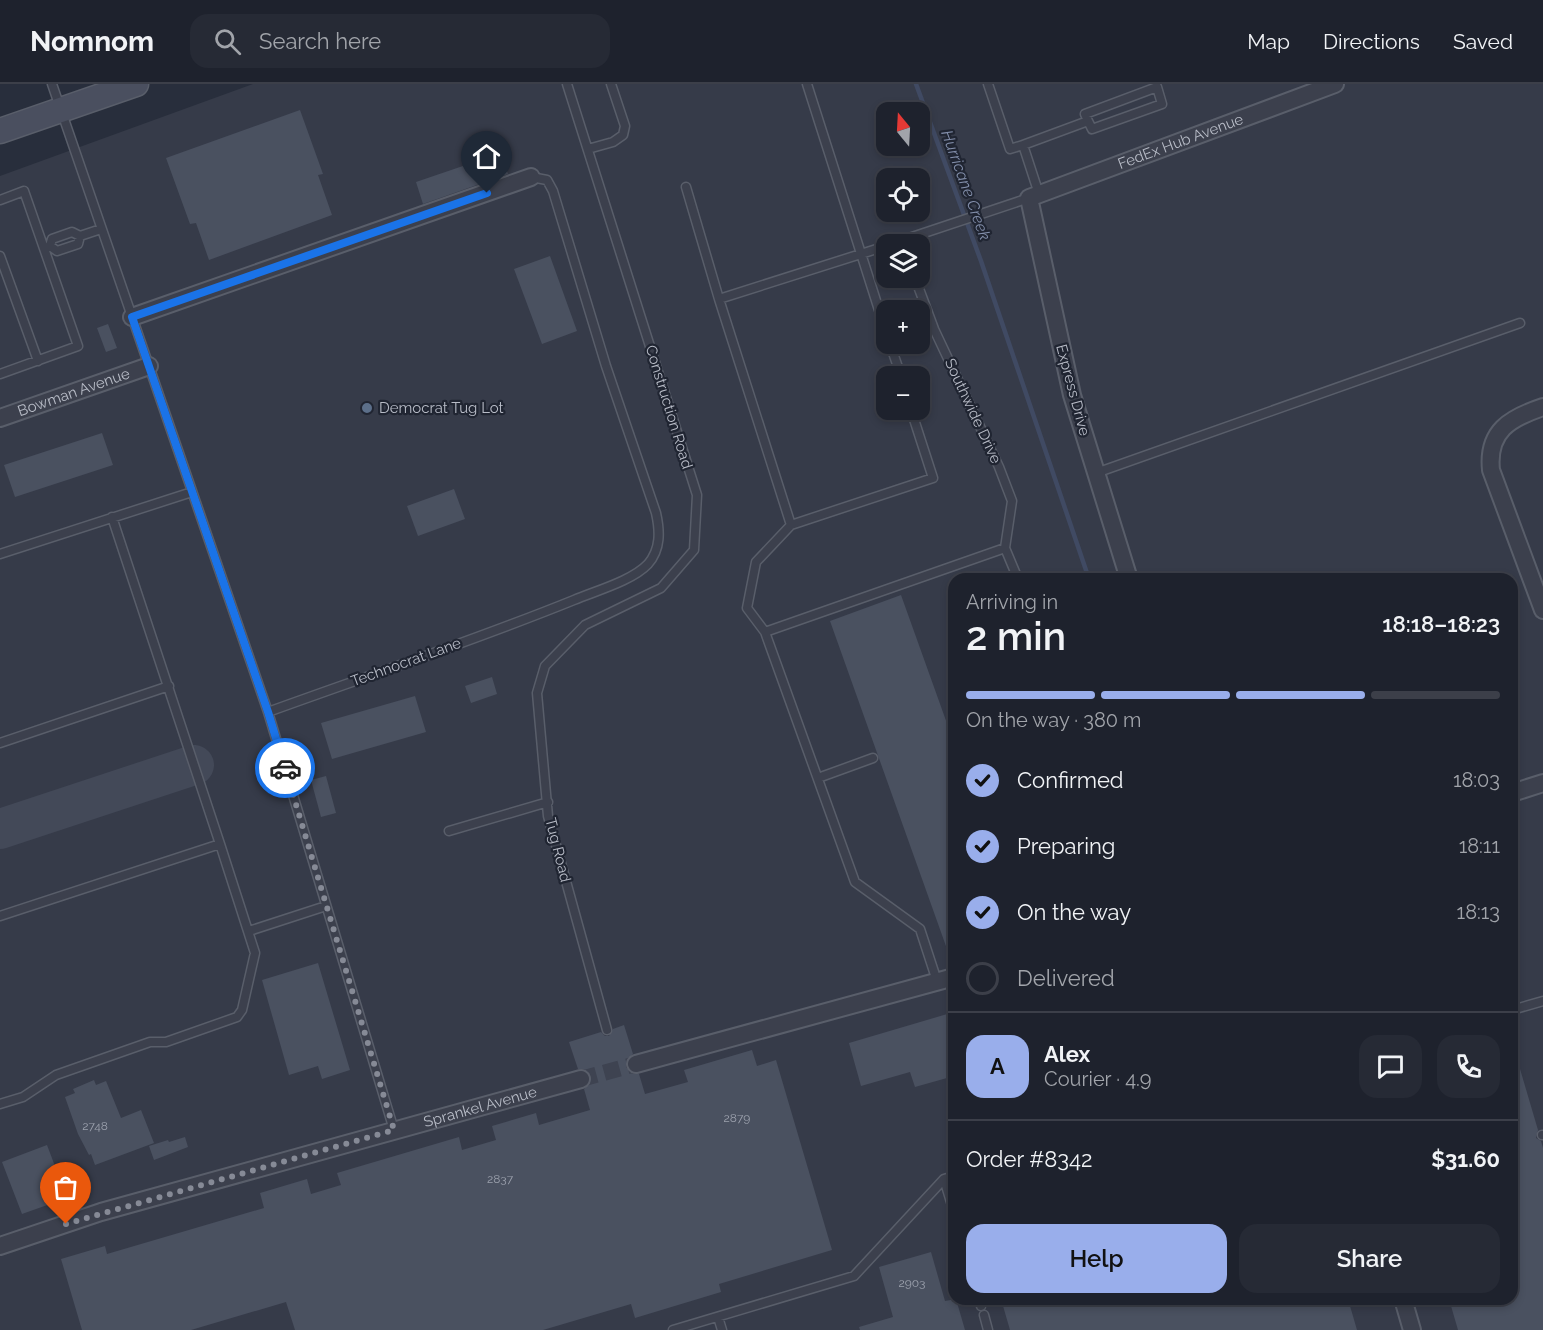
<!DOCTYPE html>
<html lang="en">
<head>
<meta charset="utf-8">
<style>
	:root { --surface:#1e222d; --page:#262a35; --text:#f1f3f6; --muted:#a1a4aa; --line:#3c3f49; --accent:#99aeeb }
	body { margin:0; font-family:Raleway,sans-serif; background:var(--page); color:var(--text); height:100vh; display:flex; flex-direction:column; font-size:22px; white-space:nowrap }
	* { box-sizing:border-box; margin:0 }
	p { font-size:20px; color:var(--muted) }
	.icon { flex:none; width:33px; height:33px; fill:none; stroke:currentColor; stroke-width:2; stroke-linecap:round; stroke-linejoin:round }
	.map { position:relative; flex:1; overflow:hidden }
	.sheet { position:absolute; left:948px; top:489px; width:570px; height:732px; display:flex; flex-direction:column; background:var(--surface); border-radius:18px; box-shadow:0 3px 9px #0003,0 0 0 2px var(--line) }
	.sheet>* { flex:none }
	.needle { width:39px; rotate:342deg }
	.controls { position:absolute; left:876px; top:18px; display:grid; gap:12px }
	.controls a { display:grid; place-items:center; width:54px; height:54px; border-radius:12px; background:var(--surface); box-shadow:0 3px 9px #0003,0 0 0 2px var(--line); font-size:30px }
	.pin { position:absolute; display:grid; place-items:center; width:51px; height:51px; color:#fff; margin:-62px -26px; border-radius:50% 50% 50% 0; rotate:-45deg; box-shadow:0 0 6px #0007 }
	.pin .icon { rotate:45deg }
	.courier { position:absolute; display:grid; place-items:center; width:60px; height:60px; margin:-30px; border:4px solid #1a73e8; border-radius:50%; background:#fff; color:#222; box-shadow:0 2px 8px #0007 }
	.overview em { font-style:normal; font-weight:600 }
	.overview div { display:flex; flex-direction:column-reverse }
	.overview { display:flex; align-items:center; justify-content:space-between; height:102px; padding:0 18px }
	h1 { font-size:39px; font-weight:600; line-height:45px }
	.bar { display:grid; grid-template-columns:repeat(4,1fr); gap:9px 6px; align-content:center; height:72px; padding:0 18px }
	.bar i { height:8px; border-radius:4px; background:var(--line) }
	.bar .selected { background:var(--accent) }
	.bar p { grid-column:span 4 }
	.line { display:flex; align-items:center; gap:15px; padding:0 18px; border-top:2px solid var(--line) }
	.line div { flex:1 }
	.round { display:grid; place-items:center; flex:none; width:63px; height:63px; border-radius:18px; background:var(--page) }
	ol { padding:0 18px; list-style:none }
	li { display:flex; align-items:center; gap:18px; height:66px }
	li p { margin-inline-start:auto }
	li .icon { padding:6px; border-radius:50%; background:var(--accent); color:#111; stroke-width:4 }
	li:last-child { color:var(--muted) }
	li i { width:33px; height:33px; border:3px solid var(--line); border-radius:50% }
	.cta { display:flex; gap:12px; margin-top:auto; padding:12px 18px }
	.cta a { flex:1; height:69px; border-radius:18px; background:var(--accent); color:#111; font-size:24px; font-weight:600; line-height:69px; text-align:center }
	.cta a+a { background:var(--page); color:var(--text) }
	header { display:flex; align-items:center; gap:36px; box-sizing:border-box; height:84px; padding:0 30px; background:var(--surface); border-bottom:2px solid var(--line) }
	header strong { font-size:28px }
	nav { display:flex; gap:33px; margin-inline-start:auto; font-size:21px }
	.search { width:420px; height:54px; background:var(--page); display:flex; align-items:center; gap:15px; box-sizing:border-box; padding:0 21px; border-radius:18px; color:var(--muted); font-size:22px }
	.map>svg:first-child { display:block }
	.airport { fill:#363b49; fill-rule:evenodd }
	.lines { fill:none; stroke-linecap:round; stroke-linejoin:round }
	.stream { stroke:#404a63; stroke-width:4.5 }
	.taxiway { stroke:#434958; stroke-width:40 }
	.building { fill:#4a5160 }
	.street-tunnel { stroke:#3e4351; stroke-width:16; stroke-dasharray:16 8; stroke-linecap:butt }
	.lane-casing { stroke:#595e6a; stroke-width:11 }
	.street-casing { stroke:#595e6a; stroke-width:20 }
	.secondary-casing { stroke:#595e6a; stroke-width:27 }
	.lane { stroke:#3c404d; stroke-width:8 }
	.street { stroke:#3c404d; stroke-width:16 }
	.secondary { stroke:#4a4f5f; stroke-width:24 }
	.done { stroke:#868a96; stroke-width:6; stroke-dasharray:0 10.8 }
	.route { stroke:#1a73e8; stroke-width:8 }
	.service-dot { fill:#5c6f8a; stroke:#202532; stroke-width:2 }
	.labels { text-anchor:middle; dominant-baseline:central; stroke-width:4.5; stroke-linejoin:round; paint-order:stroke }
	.number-label { font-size:12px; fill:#9ca1ad }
	.street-label { font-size:15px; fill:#b8bcc7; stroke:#202532 }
	.poi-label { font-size:15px; fill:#b8bcc7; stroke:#202532; text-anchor:start }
	.water-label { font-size:16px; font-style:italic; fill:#838fab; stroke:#202532 }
</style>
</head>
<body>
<header>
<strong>Nomnom</strong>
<div class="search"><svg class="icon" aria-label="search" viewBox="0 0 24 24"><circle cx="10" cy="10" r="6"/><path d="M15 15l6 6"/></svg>Search here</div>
<nav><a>Map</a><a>Directions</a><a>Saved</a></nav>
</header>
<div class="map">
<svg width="1543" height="1246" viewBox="0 0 1543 1246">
	<rect width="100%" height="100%" fill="#282e3c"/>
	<path class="airport" d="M253,0H1543V1246H0V92ZM886,28H920V62H886ZM886,94H920V128H886ZM886,160H920V194H886ZM886,226H920V260H886ZM886,292H920V326H886ZM954,495H1512V1215H954Z"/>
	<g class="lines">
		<path class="stream" d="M916,0L981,177L1089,495"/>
		<path class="taxiway" d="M0,745L194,681"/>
	</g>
	<path class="building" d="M300,26L323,90L318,91L332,131L209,176L196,139L190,140L166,74Z
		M501,69L508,90L423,120L416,98Z
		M550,172L577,247L542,260L514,185Z
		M108,240L117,264L106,268L97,244Z
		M102,349L113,381L15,413L4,381Z
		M454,405L465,435L418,452L407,422Z
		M901,511L954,659V878L952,879L830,537Z
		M492,593L497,610L471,619L465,602Z
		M415,612L426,648L332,675L321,639Z
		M326,692L336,729L321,733L311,696Z
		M318,879L350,986L322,995L318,982L289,991L262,896Z
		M954,928V992L915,1003L910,988L861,1002L849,959Z
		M624,941L633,970L626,977V983L633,990H639L645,1010L688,998L684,986L752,966L757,982L776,976L832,1166L719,1200L721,1208L635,1234L631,1220L543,1246H295L286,1218L191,1246H82L61,1175L105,1162L107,1170L264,1124L260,1109L307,1095L311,1110L341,1101L337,1089L459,1053L462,1066L496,1056L492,1042L536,1029L539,1041L590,1026L584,1005L591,998V992L584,985H578L569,958L601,948L605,952H609L613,945Z
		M1512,968H1515L1538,1046L1536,1054L1541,1057L1543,1064V1246H1458L1449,1215H1512Z
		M94,996L96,1001L106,997L121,1034L141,1026L154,1059L95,1081L91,1070L89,1071L78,1050L65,1013L75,1009L73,1005Z
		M185,1053L188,1063L154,1076L149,1062L168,1056L169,1058Z
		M47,1061L67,1114L22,1130L2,1078Z
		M931,1168L945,1217L956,1215L965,1246H860L859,1243L893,1233L879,1183Z
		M1001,1215H1348L1357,1246H1010Z"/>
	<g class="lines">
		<path class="street-tunnel" d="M581,995L636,980"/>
		<g class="lane-casing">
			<path id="lane" d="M52,0L268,628L394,1046
				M567,0L697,411L694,466L661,504L585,541L545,582L537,609L548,732L607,946
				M807,0L886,248
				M988,0L1010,65L1023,61L1039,110
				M1023,61L1088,37L1092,45L1162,20L1157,3L1085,30L1088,37
				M588,65L613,58L623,51L625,42L611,0
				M686,103L719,215L886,162
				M0,116L24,107L78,262L0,290
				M80,152L78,160L57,167L50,162L52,155L72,148L80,152L101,145
				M891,160L1029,114
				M0,172L38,277
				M915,194L934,245L999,383L1012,417L1005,464
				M719,215L791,441
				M890,260L901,292
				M1096,389L1520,239
				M112,433L220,760
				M0,470L192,408
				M765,548L747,524L756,478L791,441L933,394L911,326
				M268,628C370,591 473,557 574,516C595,507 632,497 648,480C661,465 660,447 656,429L606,282L553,107L547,96L531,93
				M0,659L169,602
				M818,694L873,674
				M449,747L548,718
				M0,832L220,760L255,869L242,926L237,933L166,958H150L56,991L23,1013L0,1020
				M249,847L326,822
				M937,897L920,845L855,798L765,548L1005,464L1018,495
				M1512,926L1543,917
				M1542,1051H1543
				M944,1095L954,1128
				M979,1215L981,1222
				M984,1231L988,1246
				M718,1233L722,1246
				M673,1246L854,1192L944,1095L954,1092"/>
		</g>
		<g class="street-casing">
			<g id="street">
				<path d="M132,233L531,93"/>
				<path d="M1543,323C1510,334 1487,347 1491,386L1543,526"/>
				<path id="s1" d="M0,334L149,282"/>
				<path id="s2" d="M1129,495L1072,311L1029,114L1335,0"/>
				<path d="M1512,709L1543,699"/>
				<path d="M636,980L954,893"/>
				<path id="s3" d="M0,1162L101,1128L581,995"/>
				<path d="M1403,1215L1412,1246"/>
			</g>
		</g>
		<g class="secondary-casing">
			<path id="secondary" d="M0,47L136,0"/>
		</g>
		<use href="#lane" class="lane"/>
		<use href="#street" class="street"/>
		<use href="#secondary" class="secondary"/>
	</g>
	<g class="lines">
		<path class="done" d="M66,1140L394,1046L285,684"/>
		<path class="route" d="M285,684L268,628L132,233L487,109"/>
	</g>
	<circle class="service-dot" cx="367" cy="324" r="6"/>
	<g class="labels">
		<g class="number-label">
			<text x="737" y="1034">2879</text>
			<text x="95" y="1042">2748</text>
			<text x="500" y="1095">2837</text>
			<text x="912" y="1199">2903</text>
		</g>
		<g class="street-label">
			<text stroke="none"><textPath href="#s2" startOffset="556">FedEx Hub Avenue</textPath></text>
			<text transform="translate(1073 306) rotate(75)">Express Drive</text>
			<text stroke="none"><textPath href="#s1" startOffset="78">Bowman Avenue</textPath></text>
			<text transform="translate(669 323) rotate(73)">Construction Road</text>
			<text transform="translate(973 327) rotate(65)">Southwide Drive</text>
			<text transform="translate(406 578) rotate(-20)">Technocrat Lane</text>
			<text transform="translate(558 766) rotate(76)">Tug Road</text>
			<text stroke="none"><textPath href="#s3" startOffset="500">Sprankel Avenue</textPath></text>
		</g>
		<g class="poi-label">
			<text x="379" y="324">Democrat Tug Lot</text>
		</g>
		<g class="water-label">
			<text transform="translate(966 101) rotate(70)">Hurricane Creek</text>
		</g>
	</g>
</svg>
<div class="controls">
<a><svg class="needle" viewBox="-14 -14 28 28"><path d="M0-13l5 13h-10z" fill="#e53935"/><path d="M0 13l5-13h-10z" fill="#a1a4aa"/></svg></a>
<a><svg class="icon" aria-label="locate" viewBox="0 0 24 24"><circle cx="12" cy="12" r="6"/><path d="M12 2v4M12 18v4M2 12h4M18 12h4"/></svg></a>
<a><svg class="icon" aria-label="layers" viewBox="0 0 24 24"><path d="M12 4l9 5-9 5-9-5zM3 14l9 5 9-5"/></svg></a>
<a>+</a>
<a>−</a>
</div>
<div class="pin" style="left:66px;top:1140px;background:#ea580c"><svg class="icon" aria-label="bag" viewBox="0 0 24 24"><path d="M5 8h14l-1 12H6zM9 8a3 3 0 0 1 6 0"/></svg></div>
<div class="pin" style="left:487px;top:109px;background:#1f2937"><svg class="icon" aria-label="home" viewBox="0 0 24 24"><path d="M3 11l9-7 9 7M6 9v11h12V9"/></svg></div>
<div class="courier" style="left:285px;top:684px"><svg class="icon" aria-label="car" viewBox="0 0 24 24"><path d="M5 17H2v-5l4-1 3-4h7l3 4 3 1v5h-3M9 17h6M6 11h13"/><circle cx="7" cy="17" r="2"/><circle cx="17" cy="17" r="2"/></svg></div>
<section class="sheet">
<div class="overview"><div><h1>2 min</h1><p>Arriving in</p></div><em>18:18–18:23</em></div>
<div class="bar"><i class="selected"></i><i class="selected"></i><i class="selected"></i><i></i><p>On the way · 380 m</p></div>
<ol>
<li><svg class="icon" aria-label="check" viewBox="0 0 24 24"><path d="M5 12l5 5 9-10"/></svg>Confirmed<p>18:03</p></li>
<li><svg class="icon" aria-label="check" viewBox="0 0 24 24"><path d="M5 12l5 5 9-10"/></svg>Preparing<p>18:11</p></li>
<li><svg class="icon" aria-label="check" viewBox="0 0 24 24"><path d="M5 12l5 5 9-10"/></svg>On the way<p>18:13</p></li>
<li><i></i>Delivered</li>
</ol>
<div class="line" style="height:108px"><b class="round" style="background:var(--accent);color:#111">A</b><div><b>Alex</b><p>Courier · 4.9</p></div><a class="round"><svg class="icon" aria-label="chat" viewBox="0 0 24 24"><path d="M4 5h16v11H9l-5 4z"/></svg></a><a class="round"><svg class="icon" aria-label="phone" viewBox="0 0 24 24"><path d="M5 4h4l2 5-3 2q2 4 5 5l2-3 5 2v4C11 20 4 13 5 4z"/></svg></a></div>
<div class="line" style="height:78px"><div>Order #8342</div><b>$31.60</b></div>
<div class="cta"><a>Help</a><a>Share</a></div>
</section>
</div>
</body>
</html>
